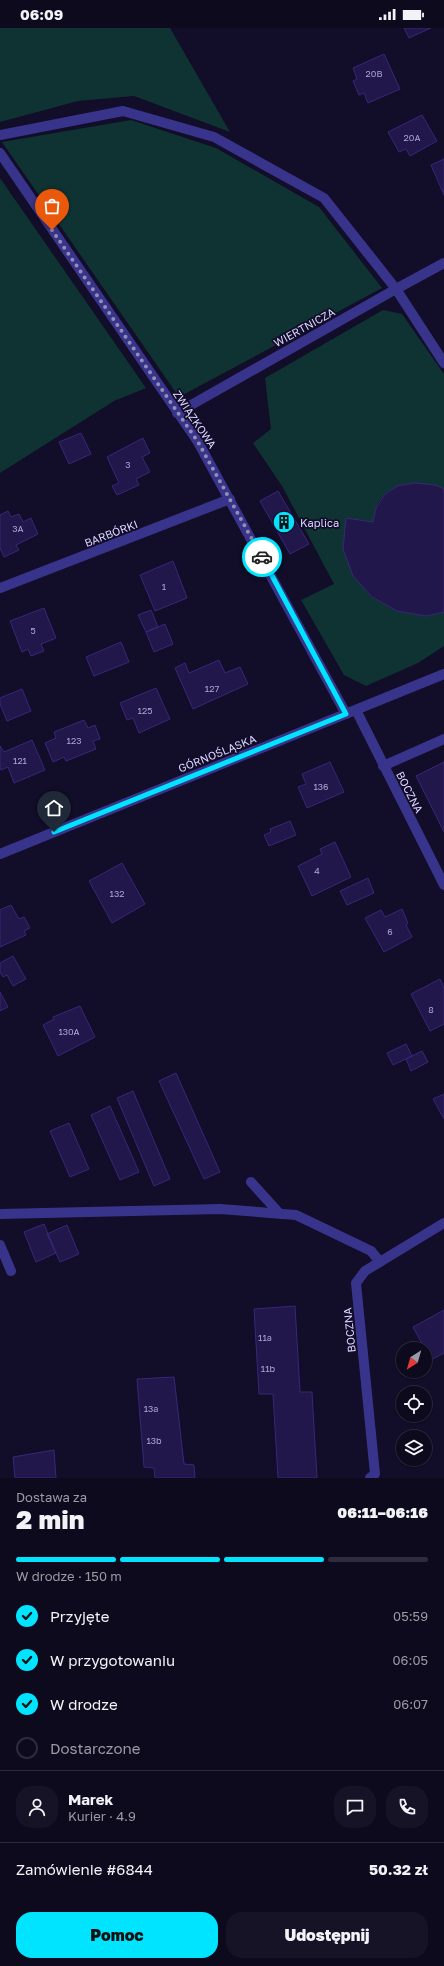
<!DOCTYPE html>
<html lang="pl">
<head>
<meta charset="utf-8">
<style>
	:root { --surface:#0e0a1e; --page:#171327; --text:#f1f3f6; --muted:#9b9aa4; --line:#2e2b3c; --accent:#00e4ff }
	body { margin:0; font-family:"Golos Text",sans-serif; background:var(--page); color:var(--text); height:100vh; display:flex; flex-direction:column; font-size:15px; white-space:nowrap }
	* { box-sizing:border-box; margin:0 }
	p { font-size:13px; color:var(--muted) }
	.icon { flex:none; width:22px; height:22px; fill:none; stroke:currentColor; stroke-width:2; stroke-linecap:round; stroke-linejoin:round }
	.map { position:relative; height:1450px; overflow:hidden }
	.panel { display:flex; flex-direction:column; background:var(--surface); flex:1 }
	.panel>* { flex:none }
	.needle { width:26px; rotate:217deg }
	.buttons { position:absolute; left:396px; top:1314px; display:grid; gap:8px }
	.buttons a { display:grid; place-items:center; width:36px; height:36px; border-radius:50%; background:var(--surface); box-shadow:0 1px 3px #0004,0 0 0 1px var(--line); font-size:20px }
	.pin { position:absolute; display:grid; place-items:center; width:34px; height:34px; color:#fff; margin:-41px -17px; border-radius:50% 50% 50% 0; rotate:-45deg; box-shadow:0 0 4px #0007 }
	.pin .icon { rotate:45deg }
	.courier { position:absolute; display:grid; place-items:center; width:40px; height:40px; margin:-20px; border:3px solid #00e4ff; border-radius:50%; background:#fff; color:#222; box-shadow:0 1px 5px #0007 }
	.head em { font-style:normal; font-weight:800 }
	.head div { display:flex; flex-direction:column-reverse }
	.head { display:flex; align-items:center; justify-content:space-between; height:68px; padding:0 16px }
	h1 { font-size:26px; font-weight:800; line-height:30px }
	.bar { display:grid; grid-template-columns:repeat(4,1fr); gap:6px 4px; align-content:center; height:48px; padding:0 16px }
	.bar i { height:5px; border-radius:3px; background:var(--line) }
	.bar .on { background:var(--accent) }
	.bar p { grid-column:span 4 }
	.line { display:flex; align-items:center; gap:10px; padding:0 16px; border-top:1px solid var(--line) }
	.line div { flex:1 }
	.round { display:grid; place-items:center; flex:none; width:42px; height:42px; border-radius:16px; background:var(--page) }
	ol { padding:0 16px; list-style:none }
	li { display:flex; align-items:center; gap:12px; height:44px }
	li p { margin-inline-start:auto }
	li .icon { padding:4px; border-radius:50%; background:var(--accent); color:#111; stroke-width:4 }
	li:last-child { color:var(--muted) }
	li i { width:22px; height:22px; border:2px solid var(--line); border-radius:50% }
	.action { display:flex; gap:8px; margin-top:auto; padding:8px 16px }
	.action a { flex:1; height:46px; border-radius:16px; background:var(--accent); color:#111; font-size:16px; font-weight:800; line-height:46px; text-align:center }
	.action a+a { background:var(--page); color:var(--text) }
	.status { display:flex; justify-content:space-between; align-items:center; height:28px; padding:0 20px; background:var(--surface); direction:ltr }
	.status svg { height:11px; fill:currentColor }
	.map>svg:first-child { display:block }
	.green { fill:#0f3332 }
	.building { fill:#22174b; stroke:#382779 }
	.lines { fill:none; stroke-linecap:round; stroke-linejoin:round }
	.service { stroke:#38348b; stroke-width:10 }
	.minor { stroke:#38348b; stroke-width:10 }
	.tertiary { stroke:#38348b; stroke-width:10 }
	.done { stroke:#938eb4; stroke-width:4; stroke-dasharray:0 7.2 }
	.route { stroke:#00e4ff; stroke-width:5 }
	.labels { text-anchor:middle; dominant-baseline:central; stroke-width:3.5; stroke-linejoin:round; paint-order:stroke }
	.number-label { font-size:9px; fill:#aba5d2 }
	.street-label { font-size:11px; fill:#d9d4ff; stroke:#120d28 }
	.poi-label { font-size:11px; fill:#d9d4ff; stroke:#120d28; text-anchor:start }
</style>
</head>
<body>
<div class="status"><b>06:09</b><svg viewBox="0 0 49 12"><path d="M0 12V9h3v3zM5 12V6h3v6zM10 12V3h3v9zM15 12V0h3v12zM26 1h20v11H26zM47 4h2v5h-2z"/></svg></div>
<div class="map">
<svg width="444" height="1450" viewBox="0 0 444 1450">
	<rect width="100%" height="100%" fill="#120d28"/>
	<path class="green" d="M0,0H170L230,104L134,68L78,73L0,94Z
		M131,92L216,120L319,179L382,260L179,369L2,114Z
		M0,150L146,360L114,373L0,445Z
		M383,282L402,286L444,346V461C420,452 386,452 376,480C374,486 374,493 372,498C366,515 360,531 354,548L372,569L397,583L426,588L444,584V618L418,635L366,658L344,647L301,572L334,556L282,458L253,415L271,401L265,350Z"/>
	<path class="building" d="M404,0H431L409,10Z
		M384,26L400,61L368,75L364,65L359,67L353,53L357,51L353,40Z
		M422,87L437,113L410,128L406,121L399,124L388,104Z
		M444,131V167L431,137Z
		M81,405L91,426L69,436L59,414Z
		M143,410L150,425L142,429L150,444L136,451L139,457L117,467L112,458L119,455L107,429Z
		M415,455L435,457L444,461V584L426,588L397,583L372,569L353,548L343,521L346,490L373,494L376,480L384,467L397,458Z
		M278,463L309,516L290,526L260,473Z
		M8,483L11,489L19,486L23,494L31,490L38,506L16,517L19,522L4,529L0,520V487Z
		M173,533L187,570L155,583L140,547Z
		M44,580L56,610L41,616L44,623L31,628L28,621L22,624L10,593Z
		M151,582L158,599L146,604L138,587Z
		M165,596L173,616L154,624L146,604Z
		M121,614L129,634L94,648L86,629Z
		M219,632L225,645L240,639L248,656L193,681L175,640L185,635L189,645Z
		M156,660L170,691L139,705L133,690L127,692L120,675Z
		M22,661L31,683L7,693L0,676V670Z
		M84,692L88,700L95,697L100,711L93,713L96,721L66,733L64,729L53,734L45,715L56,710L54,704Z
		M32,712L45,742L14,755L8,739L1,742L0,740V718L4,724Z
		M330,734L344,764L307,780L298,759L306,756L302,746Z
		M444,734V804L416,748Z
		M290,793L296,807L269,818L264,807L271,804L270,801Z
		M335,814L351,849L312,868L298,838L322,826L320,821Z
		M122,835L145,876L112,895L89,853Z
		M368,850L374,865L347,877L340,863Z
		M11,877L19,891L24,889L30,900L24,903L26,907L0,919V882Z
		M402,881L408,895L406,897L412,909L384,924L365,890L381,882L385,889Z
		M13,928L26,951L13,958L7,947L3,949L0,944V935Z
		M440,951L444,960V996L430,1003L411,966Z
		M0,964L8,979L0,983Z
		M80,978L95,1009L58,1028L43,997L54,991L53,989Z
		M406,1016L412,1028L393,1037L387,1025Z
		M422,1023L428,1034L411,1043L406,1031Z
		M176,1045L220,1144L204,1151L159,1053Z
		M133,1063L170,1151L154,1158L117,1070Z
		M444,1066V1091L433,1071Z
		M110,1078L139,1144L120,1152L91,1087Z
		M69,1095L89,1141L70,1149L50,1103Z
		M44,1196L56,1225L36,1234L24,1204Z
		M67,1197L79,1226L60,1234L47,1206Z
		M295,1278L300,1364H312L317,1450H278L273,1366H259L254,1281Z
		M444,1282V1325L431,1332L413,1299Z
		M174,1349L184,1436L194,1437L195,1450H155L154,1440L144,1439L137,1351Z
		M54,1422L56,1450H15L13,1429Z"/>
	<g class="lines">
		<path class="service" d="M177,385L396,261
			M383,738L444,711
			M251,1154L280,1186
			M0,1186L220,1181L296,1187L371,1223L380,1234
			M0,1217L11,1243"/>
		<path class="minor" d="M0,107L123,83L214,109L324,170L396,261L444,335
			M0,125L198,414L346,686
			M396,261L444,235
			M0,560L230,471
			M356,682L444,857
			M370,1450L375,1446L356,1255L365,1243L444,1195"/>
		<path class="tertiary" d="M0,826L444,646"/>
	</g>
	<g class="lines">
		<path class="done" d="M52,202L198,414L262,529"/>
		<path class="route" d="M54,804L346,686L262,529"/>
	</g>
	<defs>
		<g id="building-disc" transform="scale(1.15)"><circle r="9.5" fill="#00e4ff" stroke="#120d28"/><path d="M-4-6H4V6H1V3H-1V6H-4ZM-2.5-4.3h1.7v1.8h-1.7ZM.8-4.3h1.7v1.8H.8ZM-2.5-1h1.7V.8h-1.7ZM.8-1h1.7V.8H.8Z" fill="#111"/></g>
	</defs>
	<g fill-rule="evenodd">
		<use href="#building-disc" x="284" y="494"/>
	</g>
	<g class="labels">
		<g class="number-label">
			<text x="374" y="45">20B</text>
			<text x="412" y="109">20A</text>
			<text x="128" y="436">3</text>
			<text x="18" y="500">3A</text>
			<text x="164" y="558">1</text>
			<text x="33" y="602">5</text>
			<text x="212" y="660">127</text>
			<text x="145" y="682">125</text>
			<text x="74" y="712">123</text>
			<text x="20" y="732">121</text>
			<text x="321" y="758">136</text>
			<text x="317" y="842">4</text>
			<text x="117" y="865">132</text>
			<text x="390" y="903">6</text>
			<text x="431" y="981">8</text>
			<text x="69" y="1003">130A</text>
			<text x="265" y="1309">11a</text>
			<text x="268" y="1340">11b</text>
			<text x="151" y="1380">13a</text>
			<text x="154" y="1412">13b</text>
		</g>
		<g class="street-label">
			<text transform="translate(304 299) rotate(-29)">WIERTNICZA</text>
			<text transform="translate(195 391) rotate(56)">ZWIĄZKOWA</text>
			<text transform="translate(111 505) rotate(-21)">BARBÓRKI</text>
			<text transform="translate(217 725) rotate(-22)">GÓRNOŚLĄSKA</text>
			<text transform="translate(410 764) rotate(63)">BOCZNA</text>
			<text transform="translate(349 1302) rotate(-96)">BOCZNA</text>
		</g>
		<g class="poi-label">
			<text x="300" y="494">Kaplica</text>
		</g>
	</g>
</svg>
<div class="buttons">
<a><svg class="needle" viewBox="-14 -14 28 28"><path d="M0-13l5 13h-10z" fill="#e53935"/><path d="M0 13l5-13h-10z" fill="#9b9aa4"/></svg></a>
<a><svg class="icon" aria-label="locate" viewBox="0 0 24 24"><circle cx="12" cy="12" r="6"/><path d="M12 2v4M12 18v4M2 12h4M18 12h4"/></svg></a>
<a><svg class="icon" aria-label="layers" viewBox="0 0 24 24"><path d="M12 4l9 5-9 5-9-5zM3 14l9 5 9-5"/></svg></a>
</div>
<div class="pin" style="left:52px;top:202px;background:#ea580c"><svg class="icon" aria-label="bag" viewBox="0 0 24 24"><path d="M5 8h14l-1 12H6zM9 8a3 3 0 0 1 6 0"/></svg></div>
<div class="pin" style="left:54px;top:804px;background:#1f2937"><svg class="icon" aria-label="home" viewBox="0 0 24 24"><path d="M3 11l9-7 9 7M6 9v11h12V9"/></svg></div>
<div class="courier" style="left:262px;top:529px"><svg class="icon" aria-label="car" viewBox="0 0 24 24"><path d="M5 17H2v-5l4-1 3-4h7l3 4 3 1v5h-3M9 17h6M6 11h13"/><circle cx="7" cy="17" r="2"/><circle cx="17" cy="17" r="2"/></svg></div>
</div>
<section class="panel">
<div class="head"><div><h1>2 min</h1><p>Dostawa za</p></div><em>06:11–06:16</em></div>
<div class="bar"><i class="on"></i><i class="on"></i><i class="on"></i><i></i><p>W drodze · 150 m</p></div>
<ol>
<li><svg class="icon" aria-label="check" viewBox="0 0 24 24"><path d="M5 12l5 5 9-10"/></svg>Przyjęte<p>05:59</p></li>
<li><svg class="icon" aria-label="check" viewBox="0 0 24 24"><path d="M5 12l5 5 9-10"/></svg>W przygotowaniu<p>06:05</p></li>
<li><svg class="icon" aria-label="check" viewBox="0 0 24 24"><path d="M5 12l5 5 9-10"/></svg>W drodze<p>06:07</p></li>
<li><i></i>Dostarczone</li>
</ol>
<div class="line" style="height:72px"><a class="round"><svg class="icon" aria-label="person" viewBox="0 0 24 24"><circle cx="12" cy="8" r="4"/><path d="M4 21q1-7 8-7t8 7"/></svg></a><div><b>Marek</b><p>Kurier · 4.9</p></div><a class="round"><svg class="icon" aria-label="chat" viewBox="0 0 24 24"><path d="M4 5h16v11H9l-5 4z"/></svg></a><a class="round"><svg class="icon" aria-label="phone" viewBox="0 0 24 24"><path d="M5 4h4l2 5-3 2q2 4 5 5l2-3 5 2v4C11 20 4 13 5 4z"/></svg></a></div>
<div class="line" style="height:52px"><div>Zamówienie #6844</div><b>50.32 zł</b></div>
<div class="action"><a>Pomoc</a><a>Udostępnij</a></div>
</section>
</body>
</html>
